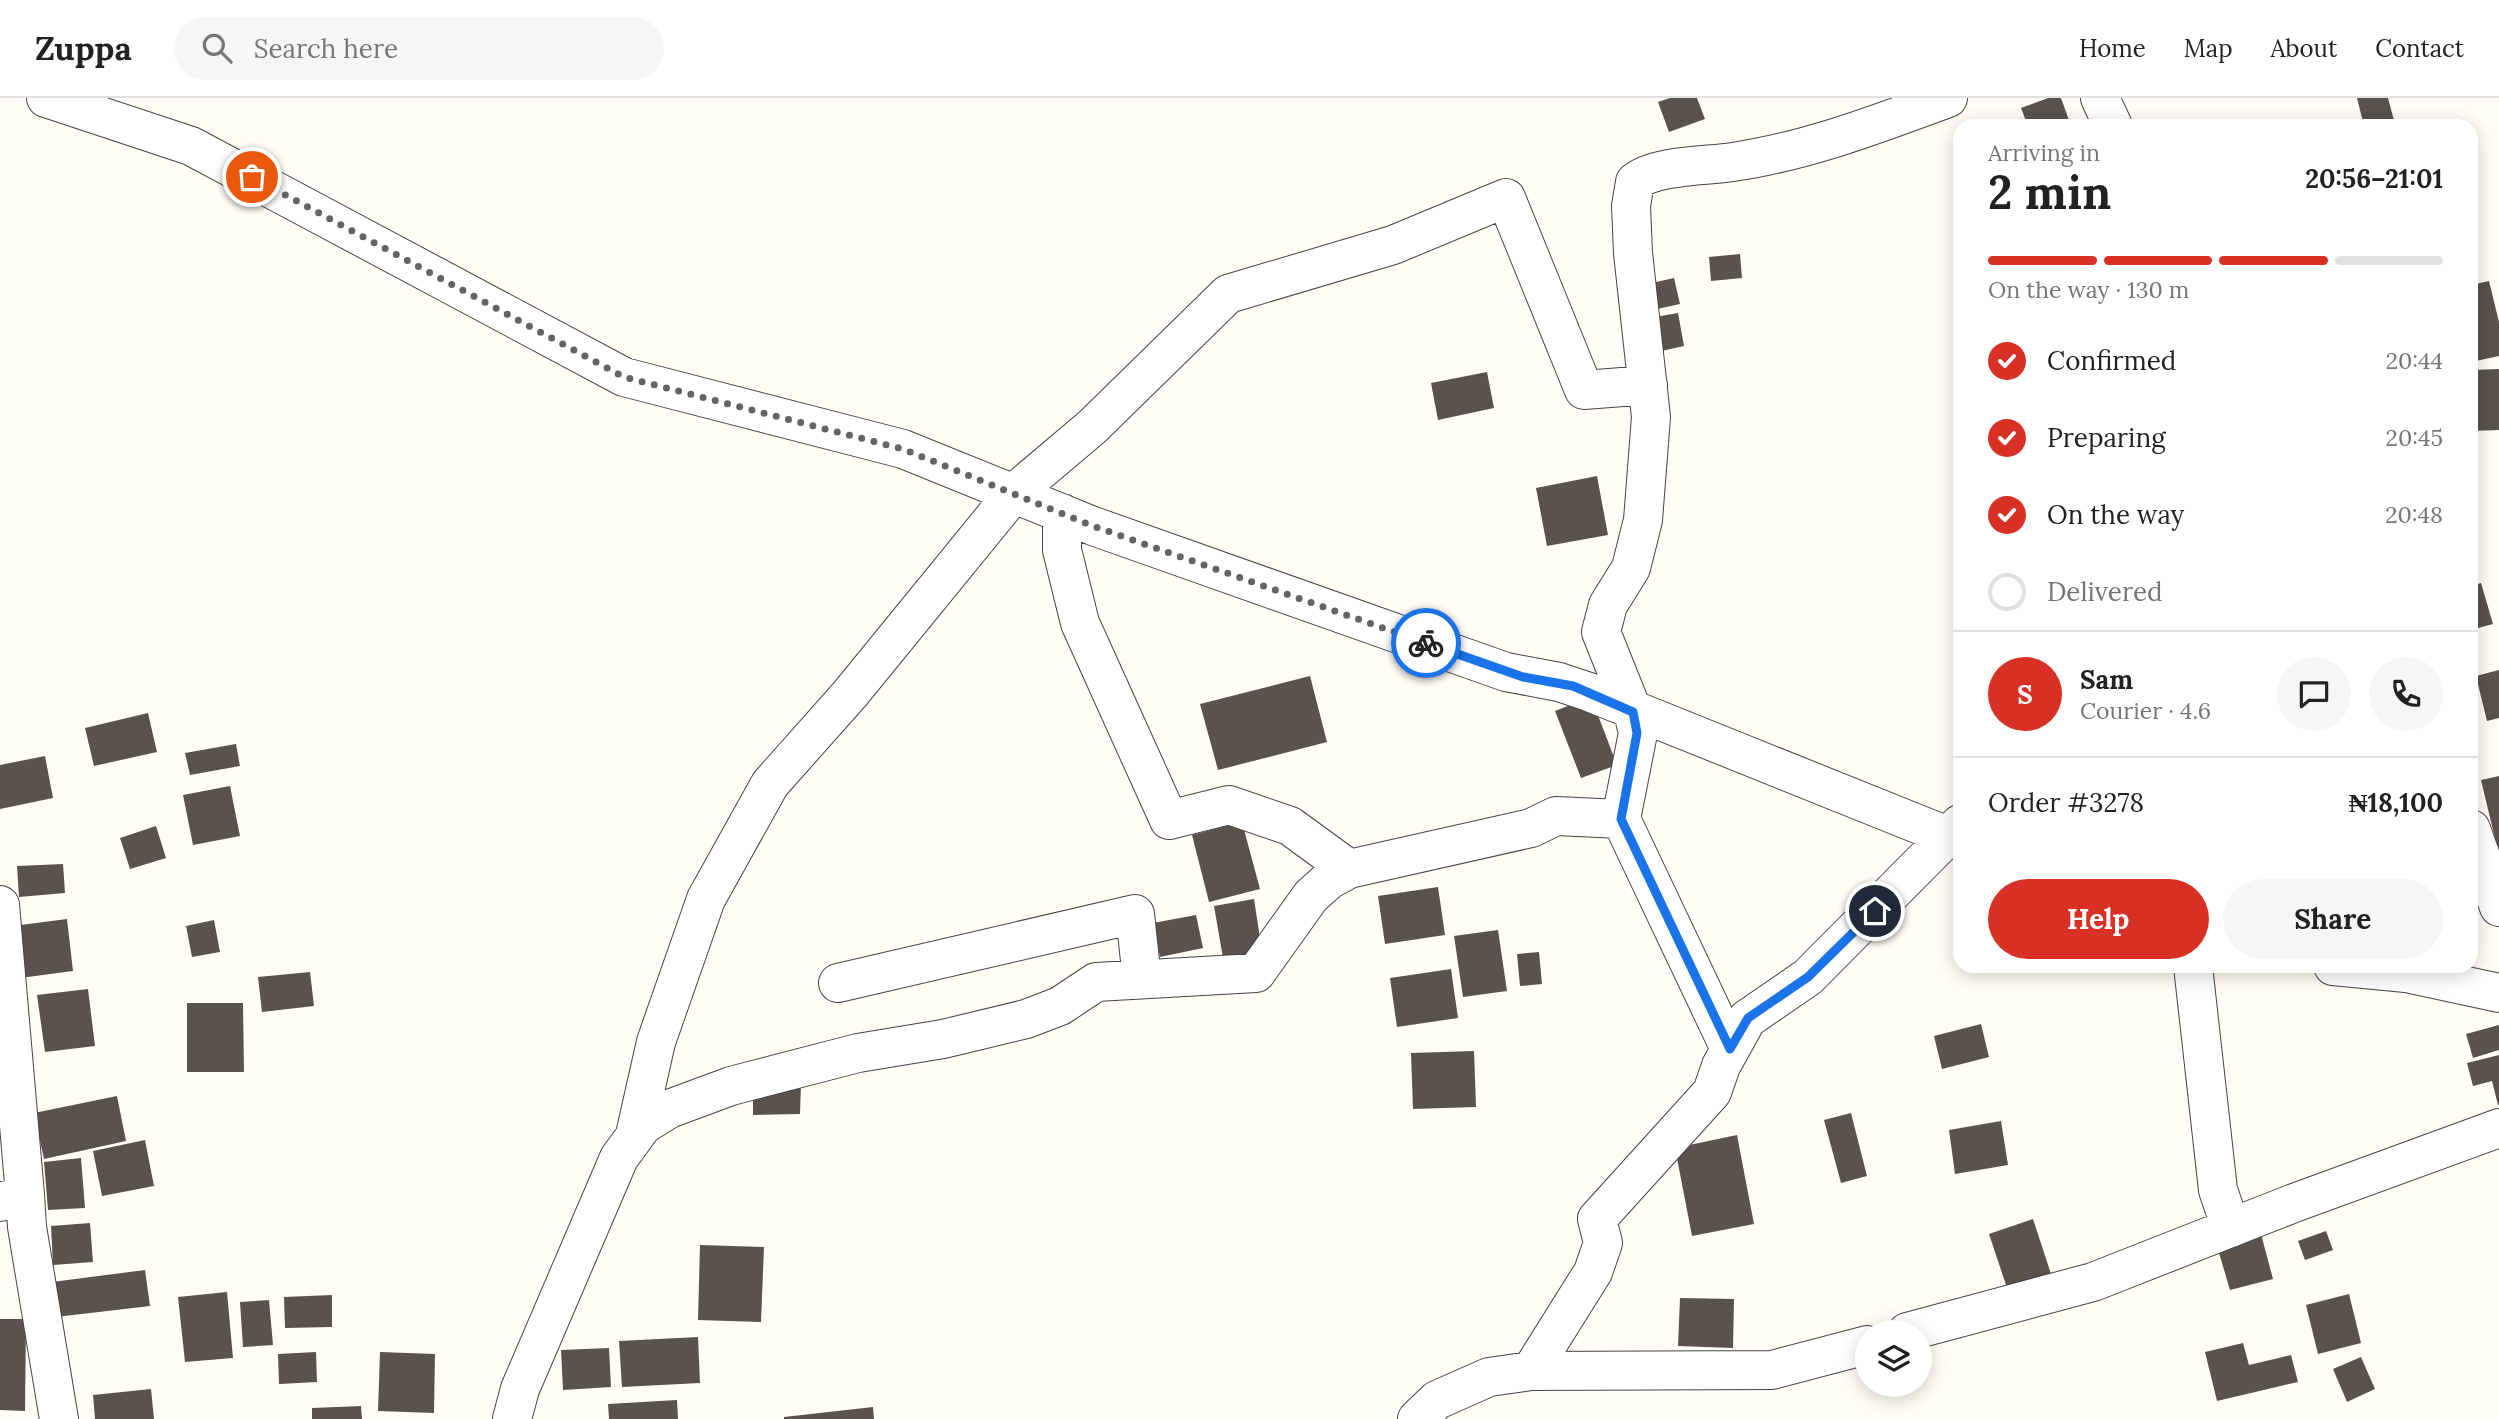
<!DOCTYPE html>
<html lang="en">
<head>
<meta charset="utf-8">
<style>
	:root { --surface:#fff; --page:#f6f6f6; --text:#222; --muted:#767676; --line:#e0e0e0; --accent:#d93025 }
	body { margin:0; font-family:Lora,serif; background:var(--page); color:var(--text); height:100vh; display:flex; flex-direction:column; font-size:26px; white-space:nowrap }
	* { box-sizing:border-box; margin:0 }
	p { font-size:23px; color:var(--muted) }
	.icon { flex:none; width:38px; height:38px; fill:none; stroke:currentColor; stroke-width:2; stroke-linecap:round; stroke-linejoin:round }
	.map { position:relative; flex:1; overflow:hidden }
	.details { position:absolute; left:1953px; top:21px; width:525px; height:854px; display:flex; flex-direction:column; background:var(--surface); border-radius:21px; box-shadow:0 4px 18px #0003 }
	.details>* { flex:none }
	.fabs { position:absolute; left:1855px; top:1222px; display:grid; gap:14px }
	.fabs a { display:grid; place-items:center; width:77px; height:77px; border-radius:50%; background:var(--surface); box-shadow:0 4px 18px #0003; font-size:35px }
	.pin { position:absolute; display:grid; place-items:center; width:60px; height:60px; color:#fff; margin:-30px; border:4px solid #fff; border-radius:50%; box-shadow:0 2px 7px #0007 }
	.courier { position:absolute; display:grid; place-items:center; width:70px; height:70px; margin:-35px; border:5px solid #1a73e8; border-radius:50%; background:#fff; color:#222; box-shadow:0 2px 9px #0007 }
	.overview em { font-style:normal; font-weight:700 }
	.overview div { display:flex; flex-direction:column-reverse }
	.overview { display:flex; align-items:center; justify-content:space-between; height:119px; padding:0 35px }
	h1 { font-size:46px; font-weight:700; line-height:52px }
	.bar { display:grid; grid-template-columns:repeat(4,1fr); gap:10px 7px; align-content:center; height:84px; padding:0 35px }
	.bar i { height:9px; border-radius:5px; background:var(--line) }
	.bar .current { background:var(--accent) }
	.bar p { grid-column:span 4 }
	.line { display:flex; align-items:center; gap:18px; padding:0 35px; border-top:2px solid var(--line) }
	.line div { flex:1 }
	.round { display:grid; place-items:center; flex:none; width:74px; height:74px; border-radius:37px; background:var(--page) }
	ol { padding:0 35px; list-style:none }
	li { display:flex; align-items:center; gap:21px; height:77px }
	li p { margin-inline-start:auto }
	li .icon { padding:7px; border-radius:50%; background:var(--accent); color:#fff; stroke-width:4 }
	li:last-child { color:var(--muted) }
	li i { width:38px; height:38px; border:4px solid var(--line); border-radius:50% }
	.button { display:flex; gap:14px; margin-top:auto; padding:14px 35px }
	.button a { flex:1; height:80px; border-radius:42px; background:var(--accent); color:#fff; font-size:28px; font-weight:700; line-height:80px; text-align:center }
	.button a+a { background:var(--page); color:var(--text) }
	header { display:flex; align-items:center; gap:42px; box-sizing:border-box; height:98px; padding:0 35px; background:var(--surface); border-bottom:2px solid var(--line) }
	header strong { font-size:33px }
	nav { display:flex; gap:38px; margin-inline-start:auto; font-size:24px }
	.search { width:490px; height:63px; background:var(--page); display:flex; align-items:center; gap:18px; box-sizing:border-box; padding:0 24px; border-radius:38px; color:var(--muted); font-size:26px }
	.map>svg:first-child { display:block }
	.building { fill:#5a524d }
	.lines { fill:none; stroke-linecap:round; stroke-linejoin:round }
	.minor-casing { stroke:#444; stroke-width:40 }
	.minor { stroke:#fff; stroke-width:38 }
	.done { stroke:#646461; stroke-width:7; stroke-dasharray:0 12.6 }
	.route { stroke:#1a73e8; stroke-width:9 }
</style>
</head>
<body>
<header>
<strong>Zuppa</strong>
<div class="search"><svg class="icon" aria-label="search" viewBox="0 0 24 24"><circle cx="10" cy="10" r="6"/><path d="M15 15l6 6"/></svg>Search here</div>
<nav><a>Home</a><a>Map</a><a>About</a><a>Contact</a></nav>
</header>
<div class="map">
<svg width="2499" height="1321" viewBox="0 0 2499 1321">
	<rect width="100%" height="100%" fill="#fffdf5"/>
	<path class="building" d="M1670,0H1697L1705,21L1669,34L1658,4Z
		M2048,0H2061L2070,25L2028,28L2021,10Z
		M2357,0H2388L2395,26L2364,28Z
		M1740,156L1742,180L1711,183L1709,159Z
		M1674,180L1680,206L1648,213L1643,187Z
		M2489,183L2499,224V258L2471,264V187Z
		M1678,215L1684,248L1657,254L1650,220Z
		M2499,271V332L2471,333V272Z
		M1487,274L1494,310L1438,322L1431,285Z
		M1597,378L1608,437L1547,448L1536,390Z
		M2481,485L2493,526L2471,532V488Z
		M2499,572V620L2487,623L2476,578Z
		M1310,578L1327,644L1218,672L1200,606Z
		M1591,599L1617,667L1581,680L1555,613Z
		M148,615L157,654L94,668L85,630Z
		M236,646L240,668L190,677L185,655Z
		M45,658L53,700L0,711V667Z
		M2499,678V753H2498L2481,682Z
		M230,688L240,738L193,747L183,697Z
		M1242,724L1260,791L1209,804L1192,737Z
		M156,728L166,760L130,771L120,740Z
		M63,766L65,795L19,799L17,768Z
		M1438,789L1445,837L1385,846L1378,798Z
		M1254,801L1263,860L1224,866L1214,808Z
		M1196,817L1203,850L1160,859L1153,825Z
		M67,821L73,873L20,880L13,828Z
		M214,822L220,854L192,859L186,828Z
		M1498,832L1507,893L1463,899L1454,838Z
		M1539,854L1542,886L1520,888L1517,856Z
		M1451,871L1458,920L1397,929L1390,880Z
		M310,874L314,908L262,914L258,879Z
		M88,891L95,948L45,954L37,897Z
		M187,905H243L244,974H187Z
		M1981,926L1989,959L1942,971L1934,938Z
		M2499,927V952L2473,960L2466,936Z
		M1474,953L1476,1009L1413,1011L1411,955Z
		M2499,957V1007H2498L2492,983L2473,988L2467,965Z
		M801,985L800,1016L753,1017V986Z
		M117,998L126,1043L44,1061L34,1015Z
		M1851,1015L1867,1078L1841,1085L1824,1022Z
		M2001,1023L2008,1067L1955,1076L1949,1032Z
		M1737,1037L1754,1126L1692,1138L1675,1050Z
		M145,1042L154,1088L102,1098L93,1053Z
		M81,1060L85,1110L48,1112L44,1064Z
		M2033,1121L2051,1176L2007,1190L1989,1136Z
		M90,1125L93,1164L53,1167L51,1128Z
		M2326,1133L2333,1152L2305,1162L2298,1143Z
		M2261,1136L2273,1181L2230,1192L2217,1148Z
		M700,1147L764,1149L761,1224L698,1222Z
		M145,1172L150,1208L56,1219L52,1184Z
		M227,1194L233,1260L185,1264L178,1199Z
		M2349,1196L2361,1245L2318,1256L2306,1207Z
		M332,1197V1229L285,1230L284,1199Z
		M1680,1200L1734,1201L1733,1250L1678,1248Z
		M269,1202L273,1247L243,1249L240,1204Z
		M0,1221H26L25,1313L0,1312Z
		M698,1239L700,1285L622,1289L619,1243Z
		M2243,1245L2249,1267L2291,1257L2298,1284L2217,1303L2205,1254Z
		M609,1250L611,1289L563,1292L561,1252Z
		M316,1254L317,1284L279,1286L278,1256Z
		M380,1254L435,1256L434,1315L378,1313Z
		M2361,1259L2375,1291L2347,1304L2333,1271Z
		M151,1291L154,1321H95L93,1297Z
		M677,1302L678,1321H609L608,1306Z
		M361,1308L362,1321H312V1310Z
		M873,1309L874,1321H784V1319Z"/>
	<g class="lines">
		<g class="minor-casing">
			<path id="minor" d="M46,0L191,48L624,279L903,351L1093,428L1506,574L1559,584L1589,594L1960,743
				M2100,0L2113,28
				M1062,415V452L1080,525L1169,722L1229,707L1290,728L1349,771
				M1621,721L1730,951
				M2471,731L2499,809
				M0,807L25,1097
				M2193,868L2218,1092L2231,1130
				M2333,868L2406,875L2499,895
				M838,885L1135,816L1142,881
				M635,1037L656,944L706,801L770,686L850,596L1014,395L1092,329L1228,196L1393,147L1506,100L1584,292L1648,287
				M0,1104L25,1097L27,1129L59,1321
				M1907,1234L2093,1184L2294,1105L2499,1030
				M1531,1273L1593,1174L1603,1145L1597,1121L1712,994L1721,968L1747,921L1808,879L1960,726
				M512,1321L520,1291L619,1060L643,1027L669,1011L731,988L858,955L943,941L1026,921L1060,908L1096,884L1256,875L1311,798L1329,782L1349,771L1531,730L1556,718L1621,721L1638,635L1633,614L1601,534L1608,507L1631,470L1643,422L1651,319L1633,155L1631,108L1635,84C1654,67 1707,68 1733,64C1807,53 1878,26 1948,0
				M1417,1321L1437,1302L1489,1279L1531,1273L1772,1272L1867,1247"/>
		</g>
		<use href="#minor" class="minor"/>
	</g>
	<g class="lines">
		<path class="done" d="M252,79L624,279L903,351L1093,428L1426,545"/>
		<path class="route" d="M1426,545L1523,579L1573,588L1633,614L1637,635L1621,721L1730,951L1748,920L1808,879L1875,813"/>
	</g>
</svg>
<div class="fabs">
<a><svg class="icon" aria-label="layers" viewBox="0 0 24 24"><path d="M12 4l9 5-9 5-9-5zM3 14l9 5 9-5"/></svg></a>
</div>
<div class="pin" style="left:252px;top:79px;background:#ea580c"><svg class="icon" aria-label="bag" viewBox="0 0 24 24"><path d="M5 8h14l-1 12H6zM9 8a3 3 0 0 1 6 0"/></svg></div>
<div class="pin" style="left:1875px;top:813px;background:#1f2937"><svg class="icon" aria-label="home" viewBox="0 0 24 24"><path d="M3 11l9-7 9 7M6 9v11h12V9"/></svg></div>
<div class="courier" style="left:1426px;top:545px"><svg class="icon" aria-label="bike" viewBox="0 0 24 24"><circle cx="6" cy="16" r="4"/><circle cx="18" cy="16" r="4"/><path d="M6 16l4-8h5l3 8M10 8l3 8H6M13 5h3"/></svg></div>
<section class="details">
<div class="overview"><div><h1>2 min</h1><p>Arriving in</p></div><em>20:56–21:01</em></div>
<div class="bar"><i class="current"></i><i class="current"></i><i class="current"></i><i></i><p>On the way · 130 m</p></div>
<ol>
<li><svg class="icon" aria-label="check" viewBox="0 0 24 24"><path d="M5 12l5 5 9-10"/></svg>Confirmed<p>20:44</p></li>
<li><svg class="icon" aria-label="check" viewBox="0 0 24 24"><path d="M5 12l5 5 9-10"/></svg>Preparing<p>20:45</p></li>
<li><svg class="icon" aria-label="check" viewBox="0 0 24 24"><path d="M5 12l5 5 9-10"/></svg>On the way<p>20:48</p></li>
<li><i></i>Delivered</li>
</ol>
<div class="line" style="height:126px"><b class="round" style="background:var(--accent);color:#fff">S</b><div><b>Sam</b><p>Courier · 4.6</p></div><a class="round"><svg class="icon" aria-label="chat" viewBox="0 0 24 24"><path d="M4 5h16v11H9l-5 4z"/></svg></a><a class="round"><svg class="icon" aria-label="phone" viewBox="0 0 24 24"><path d="M5 4h4l2 5-3 2q2 4 5 5l2-3 5 2v4C11 20 4 13 5 4z"/></svg></a></div>
<div class="line" style="height:91px"><div>Order #3278</div><b>₦18,100</b></div>
<div class="button"><a>Help</a><a>Share</a></div>
</section>
</div>
</body>
</html>
